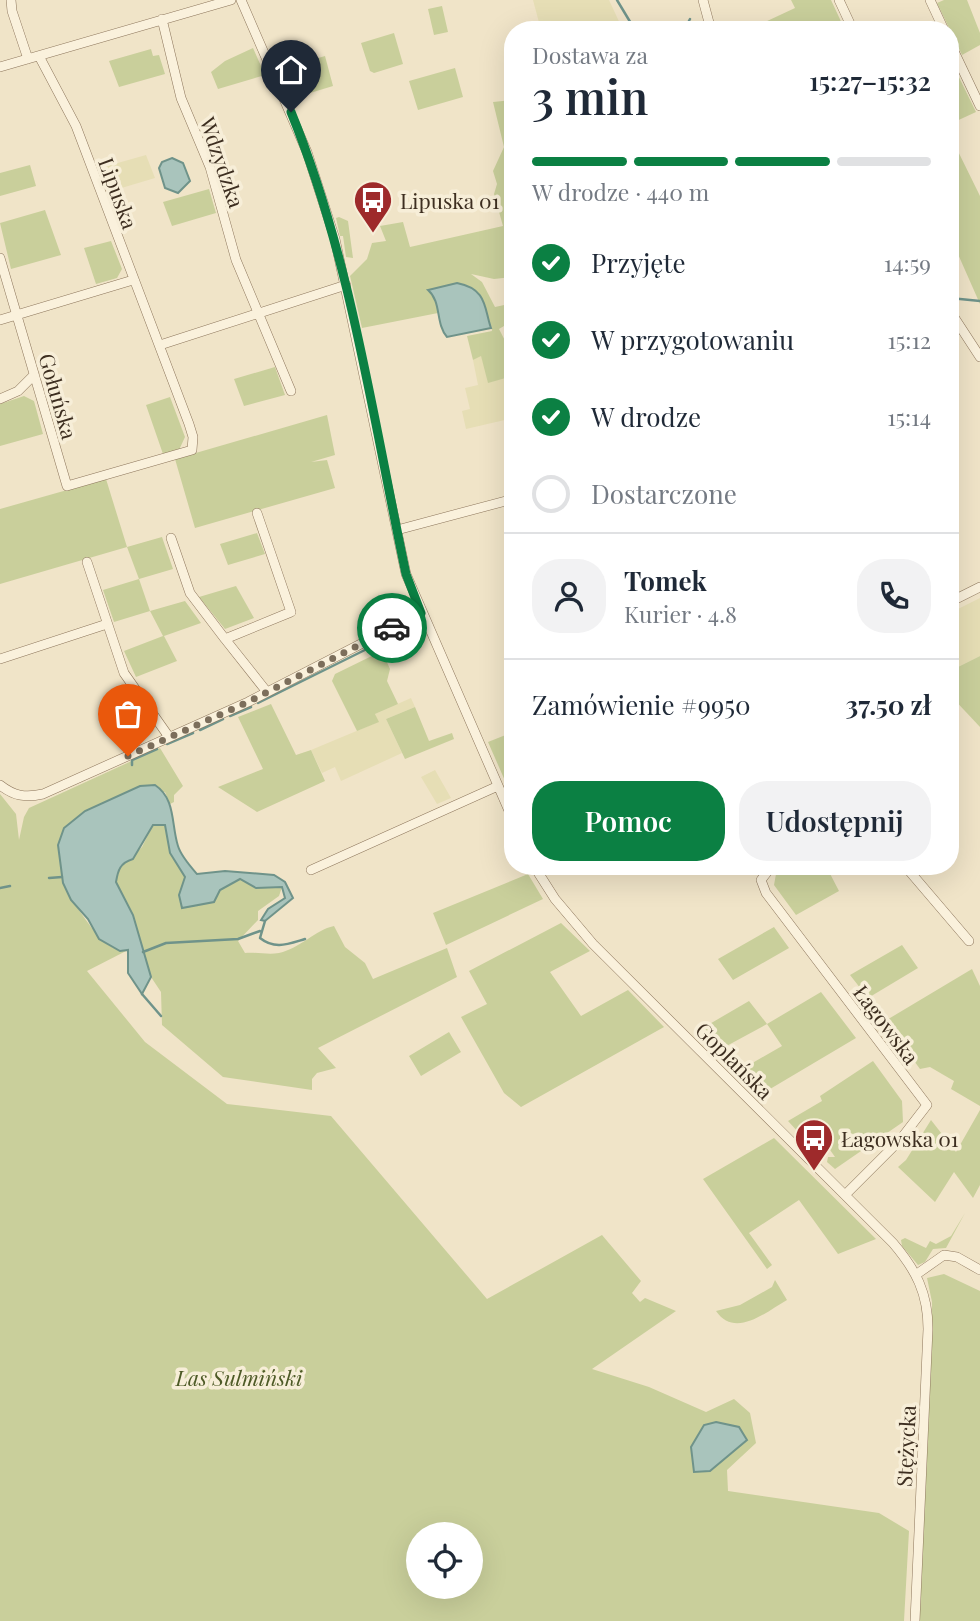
<!DOCTYPE html>
<html lang="pl">
<head>
<meta charset="utf-8">
<style>
	:root { --surface:#fff; --page:#f2f2f3; --text:#1f2937; --muted:#747a83; --line:#e0e1e3; --accent:#0b8043 }
	body { margin:0; font-family:"Playfair Display",serif; background:var(--page); color:var(--text); height:100vh; display:flex; flex-direction:column; font-size:26px; white-space:nowrap }
	* { box-sizing:border-box; margin:0 }
	p { font-size:23px; color:var(--muted) }
	.icon { flex:none; width:38px; height:38px; fill:none; stroke:currentColor; stroke-width:2; stroke-linecap:round; stroke-linejoin:round }
	.map { position:relative; flex:1; overflow:hidden }
	.details { position:absolute; left:504px; top:21px; width:455px; height:854px; display:flex; flex-direction:column; background:var(--surface); border-radius:28px; box-shadow:0 7px 28px #0002 }
	.details>* { flex:none }
	.fabs { position:absolute; left:406px; top:1522px; display:grid; gap:14px }
	.fabs a { display:grid; place-items:center; width:77px; height:77px; border-radius:50%; background:var(--surface); box-shadow:0 7px 28px #0002; font-size:35px }
	.pin { position:absolute; display:grid; place-items:center; width:60px; height:60px; color:#fff; margin:-72px -30px; border-radius:50% 50% 50% 0; rotate:-45deg; box-shadow:0 0 7px #0007 }
	.pin .icon { rotate:45deg }
	.courier { position:absolute; display:grid; place-items:center; width:70px; height:70px; margin:-35px; border:5px solid #0b8043; border-radius:50%; background:#fff; color:#222; box-shadow:0 2px 9px #0007 }
	.overview em { font-style:normal; font-weight:600 }
	.overview div { display:flex; flex-direction:column-reverse }
	.overview { display:flex; align-items:center; justify-content:space-between; height:119px; padding:0 28px }
	h1 { font-size:46px; font-weight:600; line-height:52px }
	.bar { display:grid; grid-template-columns:repeat(4,1fr); gap:10px 7px; align-content:center; height:84px; padding:0 28px }
	.bar i { height:9px; border-radius:5px; background:var(--line) }
	.bar .current { background:var(--accent) }
	.bar p { grid-column:span 4 }
	.line { display:flex; align-items:center; gap:18px; padding:0 28px; border-top:2px solid var(--line) }
	.line div { flex:1 }
	.round { display:grid; place-items:center; flex:none; width:74px; height:74px; border-radius:28px; background:var(--page) }
	ol { padding:0 28px; list-style:none }
	li { display:flex; align-items:center; gap:21px; height:77px }
	li p { margin-inline-start:auto }
	li .icon { padding:7px; border-radius:50%; background:var(--accent); color:#fff; stroke-width:4 }
	li:last-child { color:var(--muted) }
	li i { width:38px; height:38px; border:4px solid var(--line); border-radius:50% }
	.action { display:flex; gap:14px; margin-top:auto; padding:14px 28px }
	.action a { flex:1; height:80px; border-radius:28px; background:var(--accent); color:#fff; font-size:28px; font-weight:600; line-height:80px; text-align:center }
	.action a+a { background:var(--page); color:var(--text) }
	.map>svg:first-child { display:block }
	.farmland { fill:#e6deb5 }
	.green { fill:#c9cf9b; fill-rule:evenodd }
	.water { fill:#a9c4bc; stroke:#6f938a; stroke-width:2 }
	.lines { fill:none; stroke-linecap:round; stroke-linejoin:round }
	.stream { stroke:#6f938a; stroke-width:2.5 }
	.minor-casing { stroke:#8d765c; stroke-width:10 }
	.minor { stroke:#faf1dc; stroke-width:9 }
	.done { stroke:#7c6e5b; stroke-width:7; stroke-dasharray:0 12.6 }
	.route { stroke:#0b8043; stroke-width:9 }
	.labels { text-anchor:middle; dominant-baseline:central; stroke-width:7; stroke-linejoin:round; paint-order:stroke }
	.street-label { font-size:21px; fill:#3d2e20; stroke:#f7eed8 }
	.poi-label { font-size:21px; fill:#3d2e20; stroke:#f7eed8; text-anchor:start }
	.park-label { font-size:21px; font-style:italic; fill:#4d5a26; stroke:#f7eed8 }
</style>
</head>
<body>
<div class="map">
<svg width="980" height="1621" viewBox="0 0 980 1621">
	<rect width="100%" height="100%" fill="#f0e4c8"/>
	<path class="farmland" d="M533,0H609L623,30H541Z
		M146,155L155,178L108,192L100,168Z
		M481,355L489,382L513,376V418L466,429L462,411L470,409L465,388L478,385L473,360Z
		M980,598V656L950,671V613Z
		M411,698L415,707L386,719L402,753L341,781L335,767L322,773L311,750L378,722L375,714Z
		M435,770L451,798L437,804L421,777Z"/>
	<path class="green" d="M791,0H831L845,30H770L765,22L795,8Z
		M944,0H967L980,33V45L962,55L937,3Z
		M442,6L448,32L434,35L428,9Z
		M394,33L403,64L374,73L370,71L361,43Z
		M253,48L265,75L218,89L211,72L225,61Z
		M151,49L153,56L159,55L165,74L119,87L109,61Z
		M325,56L333,86L297,97L293,89L287,91L278,70Z
		M953,65L976,112L950,124V66Z
		M455,68L463,97L418,110L409,81Z
		M513,100V277L494,279L471,274L482,282L495,307L513,303V344L504,326L499,329L513,356V376L488,383L481,356L473,360L467,336L492,331L491,325L466,285L457,283L428,290L436,300L438,313L362,328L350,276L367,259L372,243L386,241L380,226L403,222L410,247L503,226L494,194L497,184L493,171L504,147L493,102Z
		M950,135L980,196V304L950,236Z
		M30,165L36,186L0,196V173Z
		M209,189L216,213L172,226L163,202Z
		M45,210L61,255L11,269L0,223Z
		M339,217L348,221L353,258L346,257L343,236H340L336,218Z
		M111,241L122,269L117,278L96,284L84,248Z
		M275,367L285,395L244,406L234,379Z
		M24,396L34,401L43,434L0,446V404Z
		M170,397L185,437L179,450L163,454L146,405Z
		M327,415L335,455L311,462L327,460L335,488L195,528L175,459Z
		M106,479L127,547L162,537L173,569L139,579L150,611L185,601L201,623L164,636L177,661L136,677L124,651L163,636L150,611L114,622L103,590L139,579L127,547L0,584V509Z
		M257,533L265,554L228,565L220,544Z
		M236,586L254,618L225,629L199,597Z
		M382,651L390,669L387,681L398,704L375,714L379,722L357,731L332,681L335,674Z
		M980,656V727L950,695V671Z
		M271,704L296,755L311,750L325,781L257,812L218,787L263,769L238,717Z
		M415,707L429,741L452,733L454,739L405,759L386,719Z
		M513,732V799L488,742Z
		M160,748L183,786L174,795V802L170,804L165,792L132,790L125,794L71,900C86,916 102,954 128,950L87,971L145,1042L227,1104L331,1116L487,1299L602,1235L641,1281L632,1293L640,1302L645,1298L676,1311L592,1369L649,1387L706,1412L734,1399L750,1413L756,1443L727,1470L728,1491L879,1513L909,1531L904,1621H0V794L16,814L19,840L24,817L29,808ZM418,1535H471V1587H418Z
		M153,825H165L170,853L185,877L179,895L183,908L213,902L220,890L240,879L256,888L282,887L279,896L258,911V920L238,941L245,953C257,952 268,955 279,953C301,948 315,930 334,926L345,947L365,963L373,979L447,948L457,977L318,1048L336,1068L317,1073L312,1079V1090L223,1077L162,1025L161,992L151,977L133,915L116,882L119,869L142,847Z
		M792,866H826L839,891L796,915L774,885L776,874Z
		M528,874L543,899L446,945L433,913Z
		M561,923L590,951L550,972L581,1016L628,990L664,1027L521,1107L504,1093L461,1017L487,1004L469,971Z
		M774,927L789,948L733,980L718,959Z
		M902,945L918,968L868,998L850,975Z
		M972,969L980,986V1106L951,1089L954,1081L930,1067L920,1069L885,1021Z
		M821,992L856,1038L765,1092L742,1069L782,1046L767,1024L721,1049L701,1029L749,1001L767,1024Z
		M449,1032L461,1052L421,1076L409,1056Z
		M873,1061L902,1101L903,1122L835,1169L827,1162L828,1157H835L828,1147L822,1158L788,1121L822,1101L820,1096Z
		M980,1110V1185L973,1198L954,1172L935,1202L898,1167L906,1160L931,1120L956,1152Z
		M774,1138L876,1239L838,1254L799,1200L749,1233L772,1265L767,1269L703,1179Z
		M965,1213L946,1248L933,1249L925,1262L918,1265L902,1246L901,1240L905,1238L926,1248L930,1241L936,1244L951,1236Z
		M944,1274L980,1291V1621H918L932,1330V1302L927,1278Z
		M775,1280L787,1300C766,1312 735,1339 716,1311L740,1305L772,1287Z"/>
	<path class="water" d="M172,158L183,163L190,181L178,193L165,188L159,168L162,162Z
		M457,283C488,289 484,309 491,328L447,337C435,323 442,302 428,290Z
		M155,785C176,799 171,824 178,846C181,856 190,866 197,874L225,871L274,875L285,882L293,898L265,921L261,920L268,909L285,898L282,887L256,888L240,879L220,890L214,902L182,908L179,895L185,877L170,853L165,825H153L133,859C120,863 118,870 116,882L133,915L151,977L142,994L128,973V950L120,951L99,939L88,919L71,900L63,883L58,845L64,828L85,811L140,786Z
		M716,1422L739,1427L747,1440L710,1471L694,1472L691,1447L704,1425Z"/>
	<g class="lines">
		<path class="stream" d="M617,0L635,30
			M684,30L690,19
			M950,298L980,301
			M258,703L385,640
			M230,716L251,707
			M200,730L223,719
			M167,744L193,733
			M132,765V760L157,749
			M49,878L62,877
			M0,888L10,886
			M265,921L260,938C275,950 288,944 305,939
			M143,952L166,943L238,939L260,931
			M142,994L161,1016"/>
		<g class="minor-casing">
			<path id="minor" d="M11,0L12,11L28,59
				M241,0L307,152L335,239L406,574L513,820
				M703,0L711,30
				M839,0L853,30
				M930,0L944,30
				M162,19L181,98L210,167L236,260L291,391
				M950,43L980,106
				M0,67L231,0
				M0,258L67,486L192,450L193,437L189,424L76,126L39,56
				M950,311L980,357
				M0,320L133,280
				M160,345L346,285
				M0,399L18,391L34,375
				M257,513L291,612L225,639L267,692
				M397,530L513,499
				M171,538L190,593L225,639
				M87,562L124,673L169,737
				M950,602L980,587
				M0,659L107,624
				M0,785C14,796 25,798 43,794L248,702L421,613
				M534,866L555,899L593,944L893,1243C916,1270 928,1293 928,1329L915,1621
				M772,866L761,880L766,893L927,1105L900,1140L845,1195
				M905,866L969,941
				M311,870L498,786
				M917,1274L944,1255L957,1257L980,1270"/>
		</g>
		<use href="#minor" class="minor"/>
	</g>
	<g class="lines">
		<path class="done" d="M128,756L248,702L392,628"/>
		<path class="route" d="M291,112C351,259 373,419 406,574L421,613L392,628"/>
	</g>
	<defs>
		<g id="bus-pin" transform="scale(2.0125)"><path d="M0 17L-7.5 6A9.5 9.5 0 1 1 7.5 6Z" fill="#9e2a2b" stroke="#f7eed8"/><path d="M-5-6H5V4H4V6H2V4H-2V6H-4V4H-5ZM-3.5-4V0h7V-4ZM-3.5 1.2v1.5H-2V1.2ZM2 1.2v1.5H3.5V1.2Z" fill="#fff"/></g>
	</defs>
	<g fill-rule="evenodd">
		<use href="#bus-pin" x="373" y="200"/>
		<use href="#bus-pin" x="814" y="1138"/>
	</g>
	<g class="labels">
		<g class="street-label">
			<text transform="translate(223 162) rotate(71)">Wdzydzka</text>
			<text transform="translate(119 193) rotate(70)">Lipuska</text>
			<text transform="translate(59 396) rotate(74)">Gołuńska</text>
			<text transform="translate(887 1024) rotate(53)">Łagowska</text>
			<text transform="translate(735 1060) rotate(45)">Goplańska</text>
			<text transform="translate(905 1446) rotate(-87)">Stężycka</text>
		</g>
		<g class="poi-label">
			<text x="400" y="200">Lipuska 01</text>
			<text x="841" y="1138">Łagowska 01</text>
		</g>
		<g class="park-label">
			<text x="239" y="1377">Las Sulmiński</text>
		</g>
	</g>
</svg>
<div class="fabs">
<a><svg class="icon" aria-label="locate" viewBox="0 0 24 24"><circle cx="12" cy="12" r="6"/><path d="M12 2v4M12 18v4M2 12h4M18 12h4"/></svg></a>
</div>
<div class="pin" style="left:128px;top:756px;background:#ea580c"><svg class="icon" aria-label="bag" viewBox="0 0 24 24"><path d="M5 8h14l-1 12H6zM9 8a3 3 0 0 1 6 0"/></svg></div>
<div class="pin" style="left:291px;top:112px;background:#1f2937"><svg class="icon" aria-label="home" viewBox="0 0 24 24"><path d="M3 11l9-7 9 7M6 9v11h12V9"/></svg></div>
<div class="courier" style="left:392px;top:628px"><svg class="icon" aria-label="car" viewBox="0 0 24 24"><path d="M5 17H2v-5l4-1 3-4h7l3 4 3 1v5h-3M9 17h6M6 11h13"/><circle cx="7" cy="17" r="2"/><circle cx="17" cy="17" r="2"/></svg></div>
<section class="details">
<div class="overview"><div><h1>3 min</h1><p>Dostawa za</p></div><em>15:27–15:32</em></div>
<div class="bar"><i class="current"></i><i class="current"></i><i class="current"></i><i></i><p>W drodze · 440 m</p></div>
<ol>
<li><svg class="icon" aria-label="check" viewBox="0 0 24 24"><path d="M5 12l5 5 9-10"/></svg>Przyjęte<p>14:59</p></li>
<li><svg class="icon" aria-label="check" viewBox="0 0 24 24"><path d="M5 12l5 5 9-10"/></svg>W przygotowaniu<p>15:12</p></li>
<li><svg class="icon" aria-label="check" viewBox="0 0 24 24"><path d="M5 12l5 5 9-10"/></svg>W drodze<p>15:14</p></li>
<li><i></i>Dostarczone</li>
</ol>
<div class="line" style="height:126px"><a class="round"><svg class="icon" aria-label="person" viewBox="0 0 24 24"><circle cx="12" cy="8" r="4"/><path d="M4 21q1-7 8-7t8 7"/></svg></a><div><b>Tomek</b><p>Kurier · 4.8</p></div><a class="round"><svg class="icon" aria-label="phone" viewBox="0 0 24 24"><path d="M5 4h4l2 5-3 2q2 4 5 5l2-3 5 2v4C11 20 4 13 5 4z"/></svg></a></div>
<div class="line" style="height:91px"><div>Zamówienie #9950</div><b>37.50 zł</b></div>
<div class="action"><a>Pomoc</a><a>Udostępnij</a></div>
</section>
</div>
</body>
</html>
